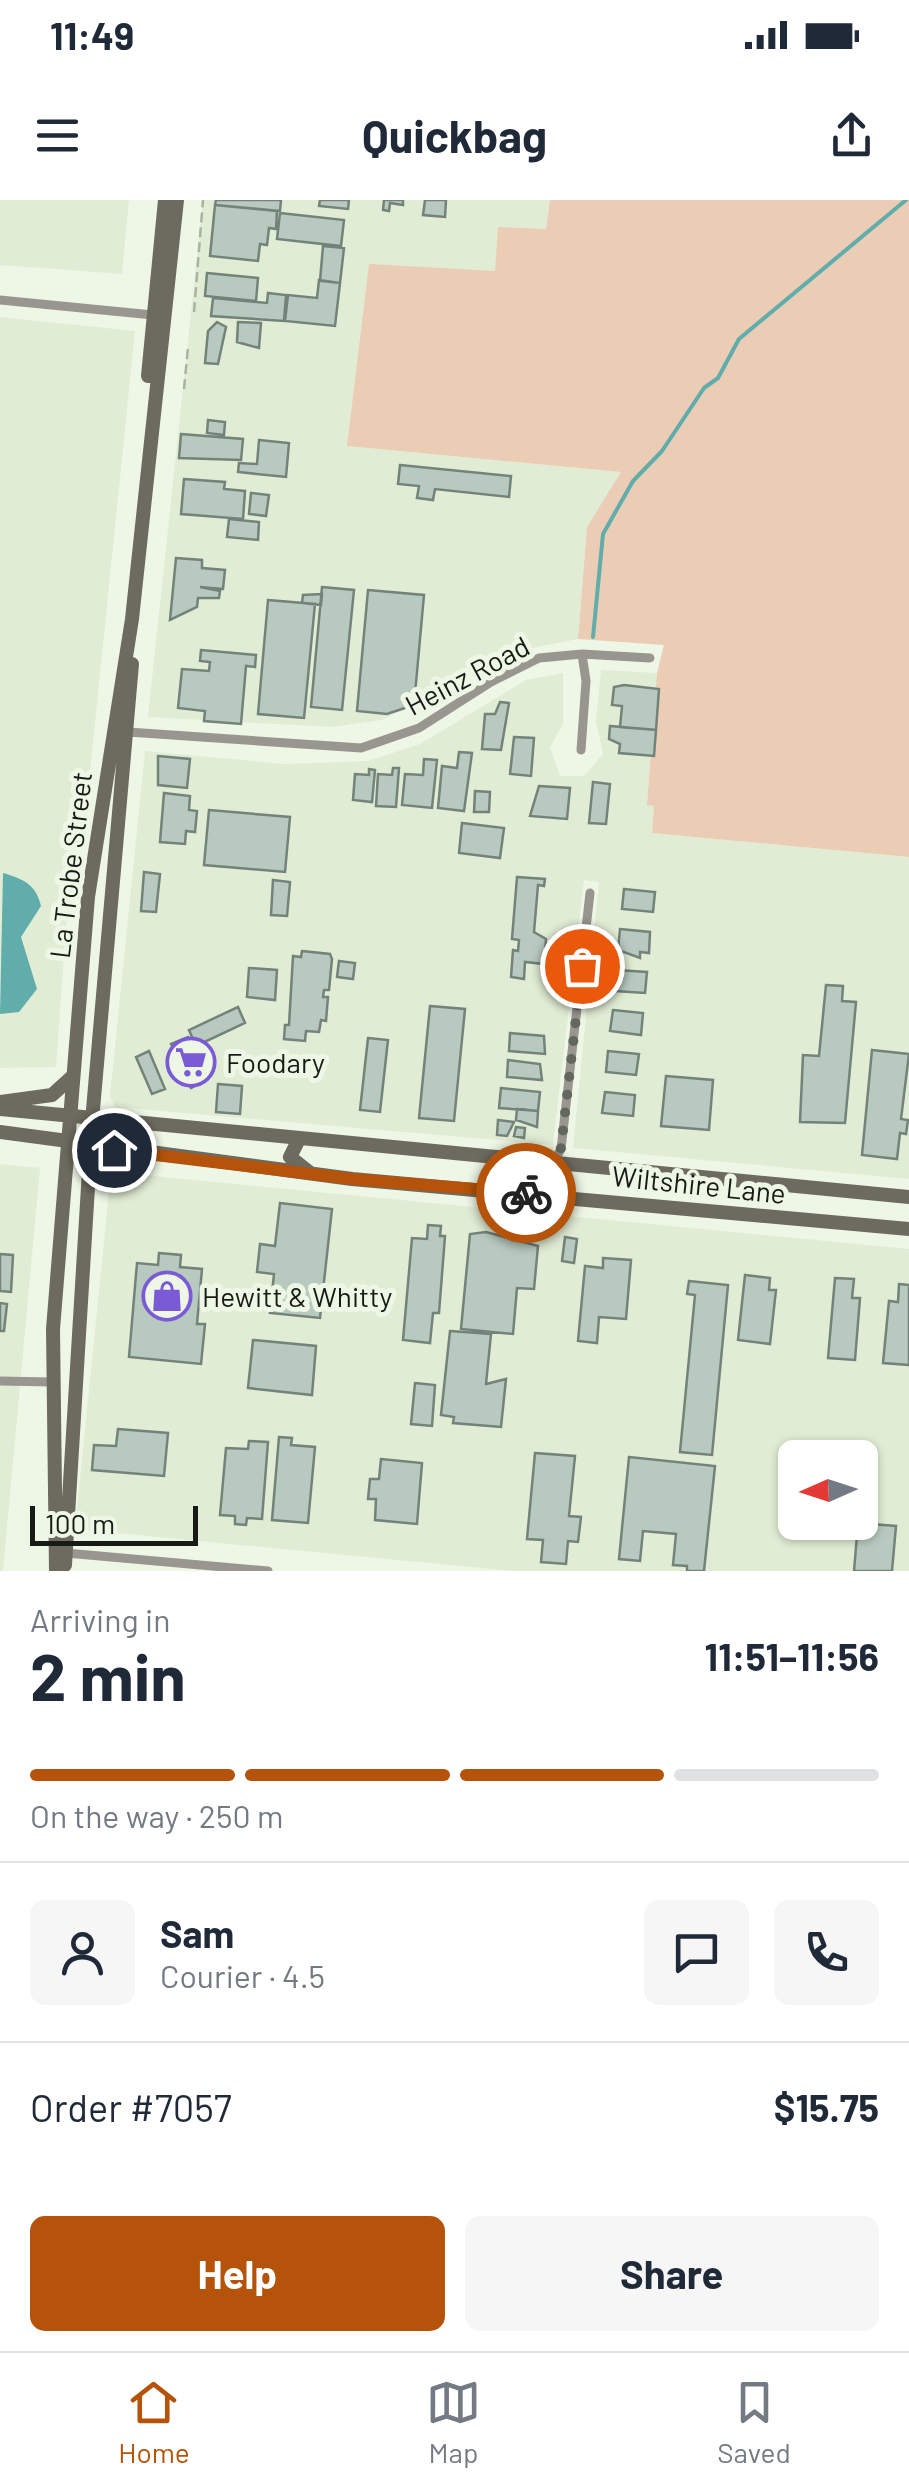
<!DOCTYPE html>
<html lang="en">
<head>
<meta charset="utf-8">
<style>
	:root { --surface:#fff; --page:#f6f6f7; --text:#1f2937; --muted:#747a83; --line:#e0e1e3; --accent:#b45309 }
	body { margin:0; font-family:Barlow,sans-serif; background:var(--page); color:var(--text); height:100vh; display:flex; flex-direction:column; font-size:38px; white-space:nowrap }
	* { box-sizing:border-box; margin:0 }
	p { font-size:32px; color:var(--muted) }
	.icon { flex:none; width:55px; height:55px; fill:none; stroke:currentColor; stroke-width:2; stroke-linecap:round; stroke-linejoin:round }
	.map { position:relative; height:1371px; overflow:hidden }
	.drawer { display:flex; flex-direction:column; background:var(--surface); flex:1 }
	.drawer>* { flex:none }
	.needle { width:65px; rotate:267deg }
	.controls { position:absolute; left:778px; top:1240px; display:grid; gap:20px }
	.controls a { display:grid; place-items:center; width:100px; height:100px; border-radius:15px; background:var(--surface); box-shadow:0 2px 8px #0004; font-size:50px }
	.scale { position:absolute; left:30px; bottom:25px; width:168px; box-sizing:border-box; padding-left:10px; border:5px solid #181b15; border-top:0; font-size:28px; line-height:35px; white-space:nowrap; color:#181b15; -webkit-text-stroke:8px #eef7e6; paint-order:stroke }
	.pin { position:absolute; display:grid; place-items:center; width:85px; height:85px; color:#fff; margin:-42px; border:5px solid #fff; border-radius:50%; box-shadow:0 2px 10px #0007 }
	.courier { position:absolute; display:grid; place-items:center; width:100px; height:100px; margin:-50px; border:8px solid #b45309; border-radius:50%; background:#fff; color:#222; box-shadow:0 2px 12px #0007 }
	.headline em { font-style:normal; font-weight:700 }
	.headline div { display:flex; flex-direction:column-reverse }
	.headline { display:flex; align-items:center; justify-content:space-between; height:170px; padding:0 30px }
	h1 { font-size:65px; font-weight:700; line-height:75px }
	.bar { display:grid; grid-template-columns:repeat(4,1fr); gap:15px 10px; align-content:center; height:120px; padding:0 30px }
	.bar i { height:12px; border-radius:8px; background:var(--line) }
	.bar .on { background:var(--accent) }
	.bar p { grid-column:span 4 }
	.line { display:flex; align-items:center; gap:25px; padding:0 30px; border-top:2px solid var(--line) }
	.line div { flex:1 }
	.round { display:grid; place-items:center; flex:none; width:105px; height:105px; border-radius:15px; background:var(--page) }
	.button { display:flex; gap:20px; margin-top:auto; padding:20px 30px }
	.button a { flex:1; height:115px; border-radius:15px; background:var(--accent); color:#fff; font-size:40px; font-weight:700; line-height:115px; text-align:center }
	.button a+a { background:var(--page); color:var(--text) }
	.status { display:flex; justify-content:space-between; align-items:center; height:70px; padding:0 50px; background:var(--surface); direction:ltr }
	.status svg { height:28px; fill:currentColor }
	header { display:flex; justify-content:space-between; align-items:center; height:130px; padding:0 30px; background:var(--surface); font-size:45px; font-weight:700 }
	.dock { display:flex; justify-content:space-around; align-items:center; height:140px; border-top:2px solid var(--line); background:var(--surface); font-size:28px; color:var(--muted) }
	.dock a { display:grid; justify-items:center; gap:5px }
	.dock .on { color:var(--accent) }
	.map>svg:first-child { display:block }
	.built { fill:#e1ecd4; fill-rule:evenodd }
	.green { fill:#eacdb4 }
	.water { fill:#60adab }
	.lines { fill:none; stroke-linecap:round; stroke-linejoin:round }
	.stream { stroke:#60adab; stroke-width:4 }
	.building { fill:#b8cabf; stroke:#73837a; stroke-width:2.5 }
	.path { stroke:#abb2a4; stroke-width:2.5; stroke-dasharray:10 5; stroke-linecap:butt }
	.minor { stroke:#98968f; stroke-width:9 }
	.secondary { stroke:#6d6a5f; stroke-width:14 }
	.done { stroke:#63685e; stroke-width:10; stroke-dasharray:0 18 }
	.route { stroke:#b45309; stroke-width:12 }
	.labels { text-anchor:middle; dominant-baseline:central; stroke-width:10; stroke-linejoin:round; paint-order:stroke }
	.street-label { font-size:28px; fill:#181b15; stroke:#eef7e6 }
	.poi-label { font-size:28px; fill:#181b15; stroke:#eef7e6; text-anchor:start }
</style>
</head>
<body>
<div class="status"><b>11:49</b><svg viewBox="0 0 49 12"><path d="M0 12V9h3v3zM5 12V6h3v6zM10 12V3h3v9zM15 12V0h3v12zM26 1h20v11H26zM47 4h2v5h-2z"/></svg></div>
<header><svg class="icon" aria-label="menu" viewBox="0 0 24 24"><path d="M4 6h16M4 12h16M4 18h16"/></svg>Quickbag<svg class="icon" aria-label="share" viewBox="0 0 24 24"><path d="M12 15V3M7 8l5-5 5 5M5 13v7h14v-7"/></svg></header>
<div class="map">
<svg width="909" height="1371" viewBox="0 0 909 1371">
	<rect width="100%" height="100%" fill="#eef7e6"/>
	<path class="built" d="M0,0H129L122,74L0,65Z
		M203,0H550L546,30L496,71L347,246L622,272L587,327L578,439L512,452L382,520L331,527L148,517Z
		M0,117L135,131L88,592L69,686L56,867L0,868Z
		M601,470L657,473L647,604L654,606L652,633L909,657V979L573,948L599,682L584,680L553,945L115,907L110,896L145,551L285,564L368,561L420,544L526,480L563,473V524L550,547L560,576H584L603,554L596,521Z
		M0,964L40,968L3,1371H0Z
		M111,972L909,1049V1371H512L75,1329ZM795,1258H860V1322H795Z"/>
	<path class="green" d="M550,0H909V657L652,633L654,606L647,605L657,473L664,445L578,439L587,327L621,272L347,246L369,64L495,71L498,27L546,29Z"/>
	<path class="water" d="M3,673C23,679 36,684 41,706L21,737L37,789L19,812L0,814Z"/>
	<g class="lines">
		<path class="stream" d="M593,437L603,334L633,281L662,251L704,188L718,178L739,139L906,0"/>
	</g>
	<path class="building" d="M216,0H281L280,11L215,5Z
		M320,0H349L348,9L319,6Z
		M384,0H403V5L390,3L389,11L383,10Z
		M425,0H446L445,17L423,15Z
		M215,5L277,11L276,29L269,28L267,45L260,44L258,61L210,56Z
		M280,13L344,20L341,46L277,39Z
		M323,46L344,48L340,83L320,81Z
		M207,73L258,78L256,101L205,96Z
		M319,80L340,83L335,126L285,121L288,95L317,98Z
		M268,93L286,95L284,121L211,116L213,98L267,103Z
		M217,122L226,127L218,164L205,163L208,131Z
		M238,122L261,123L259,148L237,142Z
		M208,220L225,222L224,235L207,233Z
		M181,234L243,239L241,260L179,258Z
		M259,240L289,243L286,277L238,272L239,263L257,264Z
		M400,265L511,276L509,297L435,289L433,300L417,298L419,286L398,284Z
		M184,279L225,282L224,289L245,291L243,319L181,314Z
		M251,293L269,295L266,316L249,314Z
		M229,319L259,322L258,340L227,337Z
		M176,358L202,360V368L225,370L223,389L200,387L220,391L219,398H198L197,407L170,420Z
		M322,387L354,390L342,510L311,507Z
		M368,390L424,395L414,505L387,514L357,511Z
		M322,394L321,405L302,403L303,395Z
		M268,400L315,404L304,518L258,514Z
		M201,450L256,455L255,467L246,466L241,524L204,521L205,511L178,508L182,469L209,471L210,462L200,461Z
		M624,485L659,489L656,530L620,527L622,506L612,505L614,487Z
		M500,502L509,503L501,550L482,549L485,514H495Z
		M610,526L656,530L654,556L619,553L620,544L609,539Z
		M514,537L534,538L531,576L510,574Z
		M459,552L472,553L464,611L438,608L442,566L457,568Z
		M158,556L190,559L187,588L158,585Z
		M424,559L437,560L432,608L402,605L405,574L423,575Z
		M393,568H399L396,607L376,606L378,574L392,575Z
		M369,569L375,570L372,602L353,600L355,574L369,575Z
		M593,582L610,584L606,624L589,623Z
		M539,586L570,588L567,619L530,616Z
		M475,591L490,592L489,612H474Z
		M164,593L190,596L189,610L197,611L195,632L186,631L185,644L160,642Z
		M209,610L290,617L285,672L204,665Z
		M462,623L504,628L500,658L459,653Z
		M144,672L160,674L156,712L141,711Z
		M517,677L545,679L544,686L538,685L534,732L546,739L544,764L525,762L524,779L511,777L513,750L518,751L519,740L512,739Z
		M273,680L290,682L287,716L271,715Z
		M624,689L655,692L653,712L622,709Z
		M620,729L650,732L649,753L640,752V758L618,750Z
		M302,751L330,754L332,759L329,790H324L323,797H328L326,821L321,820L319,832L306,831L305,841L284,839L285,825H289L293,756L301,757Z
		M339,761L355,763L353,779L337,777Z
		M249,768L277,770L275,800L247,797Z
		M616,770L647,772L645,793L615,791Z
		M826,785L843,786L842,801L856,802L845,923L800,922L803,855L819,856Z
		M430,806L465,809L454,921L419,918Z
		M238,807L245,823L196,846L189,830Z
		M613,810L643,813L641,835L610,831Z
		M510,833L544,836L545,854L509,851Z
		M188,837L207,880L191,888L171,844Z
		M368,838L388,840L380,912L360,910Z
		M872,850L909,854L901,919L908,920L906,934L900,933L897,959L862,955Z
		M149,851L165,889L152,894L136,857Z
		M608,851L639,854L636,875L606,872Z
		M508,860L540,864L542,880L507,877Z
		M666,876L713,880L709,930L661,926Z
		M218,884L242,886L240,914L216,912Z
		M501,888L540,892L538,911L499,908Z
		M605,892L635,895L633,916L602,913Z
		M517,909L538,911L537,927L516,920Z
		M498,920L514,922L507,936L497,935Z
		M516,927L525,928L524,938L514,936Z
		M280,1003L332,1009L320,1118L270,1113L274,1074L257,1072L260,1044L275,1046Z
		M428,1025L441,1026L440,1036H445L439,1113H433L430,1143L403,1140L412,1038L427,1039Z
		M486,1032L538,1046L534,1089L517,1088L513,1134L461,1129L470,1034Z
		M565,1037L577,1039L574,1063L562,1061Z
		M159,1053L181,1055L180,1067L202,1069L197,1124H205L201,1164L129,1157L137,1063L158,1065Z
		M0,1054L13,1055L11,1092L0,1091Z
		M603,1058L631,1060L626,1119L599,1117L597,1143L578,1141L585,1066L603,1068Z
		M745,1075L770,1078L769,1090H776L770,1144L738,1140Z
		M835,1078L854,1079L852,1098H860L855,1160L828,1158Z
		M689,1081L728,1085L712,1255L680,1252L695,1095L687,1094Z
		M899,1084L909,1085V1165L883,1163L889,1101L898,1102Z
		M0,1103L7,1104L4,1131H0Z
		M450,1131L491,1134L486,1184L506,1179L501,1227L453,1223L454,1217L441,1215Z
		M253,1140L316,1146L312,1195L248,1188Z
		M415,1183L435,1185L432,1226L411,1224Z
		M118,1229L168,1233L164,1276L92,1270L94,1245L116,1246Z
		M279,1237L292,1238L291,1245L315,1247L308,1323L272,1320Z
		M249,1241L268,1242L262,1319L247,1318L246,1325L235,1324V1316L220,1315L226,1248L248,1249Z
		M535,1253L575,1256L569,1316L581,1317L578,1342L568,1341L566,1364L541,1362L543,1340L527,1339Z
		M629,1257L715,1266L704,1371H687V1366L673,1365L676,1334L643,1331L640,1361L619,1359Z
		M381,1259L422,1263L417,1324L375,1320L376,1299H368L370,1279H379Z
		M858,1323L896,1326L892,1371H854Z"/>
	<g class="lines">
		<path class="path" d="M194,112L203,0
			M184,189L188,147"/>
		<path class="minor" d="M0,100L153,115
			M128,532L361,548L419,528L491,482L539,458L582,454L650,458
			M581,550L586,481L582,454
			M552,965L561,949L590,693
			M0,1181L52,1182
			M66,1353L268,1371"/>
		<path class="secondary" d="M148,176L165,0
			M0,902L52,895L73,876
			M0,909L909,997
			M0,932L352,979L909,1029
			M298,941L290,957L309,972
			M549,994L552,965
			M65,1365L92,921L132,464
			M56,1371L53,1129L88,697L132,419L177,0"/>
	</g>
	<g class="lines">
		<path class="done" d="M526,993L550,994L552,965L561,948L582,766"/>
		<path class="route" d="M114,950L352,979L526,993"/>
	</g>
	<defs>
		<g id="supermarket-ring" transform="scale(2.5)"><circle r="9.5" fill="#eef7e6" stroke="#7a5bd5" stroke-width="1.5"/><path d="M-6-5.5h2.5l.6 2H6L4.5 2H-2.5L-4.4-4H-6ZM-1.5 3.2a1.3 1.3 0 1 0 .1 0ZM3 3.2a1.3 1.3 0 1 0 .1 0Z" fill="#7a5bd5"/></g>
		<g id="shop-ring" transform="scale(2.5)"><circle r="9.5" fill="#eef7e6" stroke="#7a5bd5" stroke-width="1.5"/><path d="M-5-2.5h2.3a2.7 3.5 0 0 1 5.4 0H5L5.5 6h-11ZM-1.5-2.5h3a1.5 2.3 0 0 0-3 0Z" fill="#7a5bd5"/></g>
	</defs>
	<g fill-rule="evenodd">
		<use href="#supermarket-ring" x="191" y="862"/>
		<use href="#shop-ring" x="167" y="1096"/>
	</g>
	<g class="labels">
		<g class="street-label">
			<text transform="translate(467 475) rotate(-28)">Heinz Road</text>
			<text transform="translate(70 665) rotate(-83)">La Trobe Street</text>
			<text transform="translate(699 984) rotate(6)">Wiltshire Lane</text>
		</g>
		<g class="poi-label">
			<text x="226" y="862">Foodary</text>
			<text x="202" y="1096">Hewitt &amp; Whitty</text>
		</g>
	</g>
</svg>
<div class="controls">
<a><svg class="needle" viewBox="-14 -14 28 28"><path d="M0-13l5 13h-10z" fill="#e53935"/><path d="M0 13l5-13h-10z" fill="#747a83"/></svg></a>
</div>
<div class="scale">100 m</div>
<div class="pin" style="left:582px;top:766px;background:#ea580c"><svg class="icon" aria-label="bag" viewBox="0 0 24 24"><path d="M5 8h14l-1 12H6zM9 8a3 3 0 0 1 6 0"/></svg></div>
<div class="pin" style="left:114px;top:950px;background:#1f2937"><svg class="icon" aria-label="home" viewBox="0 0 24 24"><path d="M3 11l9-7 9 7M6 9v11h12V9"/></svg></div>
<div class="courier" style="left:526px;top:993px"><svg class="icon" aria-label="bike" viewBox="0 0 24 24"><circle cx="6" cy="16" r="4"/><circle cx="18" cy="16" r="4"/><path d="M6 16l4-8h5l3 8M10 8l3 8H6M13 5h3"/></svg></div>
</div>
<section class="drawer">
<div class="headline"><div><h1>2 min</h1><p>Arriving in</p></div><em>11:51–11:56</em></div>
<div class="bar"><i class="on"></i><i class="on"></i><i class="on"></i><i></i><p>On the way · 250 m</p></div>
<div class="line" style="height:180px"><a class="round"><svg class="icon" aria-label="person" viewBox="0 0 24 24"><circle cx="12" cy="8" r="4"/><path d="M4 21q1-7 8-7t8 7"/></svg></a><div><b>Sam</b><p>Courier · 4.5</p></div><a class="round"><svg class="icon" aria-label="chat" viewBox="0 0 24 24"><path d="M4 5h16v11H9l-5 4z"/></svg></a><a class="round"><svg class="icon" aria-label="phone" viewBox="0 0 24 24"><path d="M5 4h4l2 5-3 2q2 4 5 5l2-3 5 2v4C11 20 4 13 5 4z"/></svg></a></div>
<div class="line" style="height:130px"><div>Order #7057</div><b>$15.75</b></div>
<div class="button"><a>Help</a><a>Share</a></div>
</section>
<nav class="dock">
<a class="on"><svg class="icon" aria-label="home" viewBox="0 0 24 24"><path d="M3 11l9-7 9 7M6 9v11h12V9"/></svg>Home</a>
<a><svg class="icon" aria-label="map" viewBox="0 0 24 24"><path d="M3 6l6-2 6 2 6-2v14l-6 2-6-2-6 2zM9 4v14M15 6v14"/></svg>Map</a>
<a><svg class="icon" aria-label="saved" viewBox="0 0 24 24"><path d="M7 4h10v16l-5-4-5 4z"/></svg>Saved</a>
</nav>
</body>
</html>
